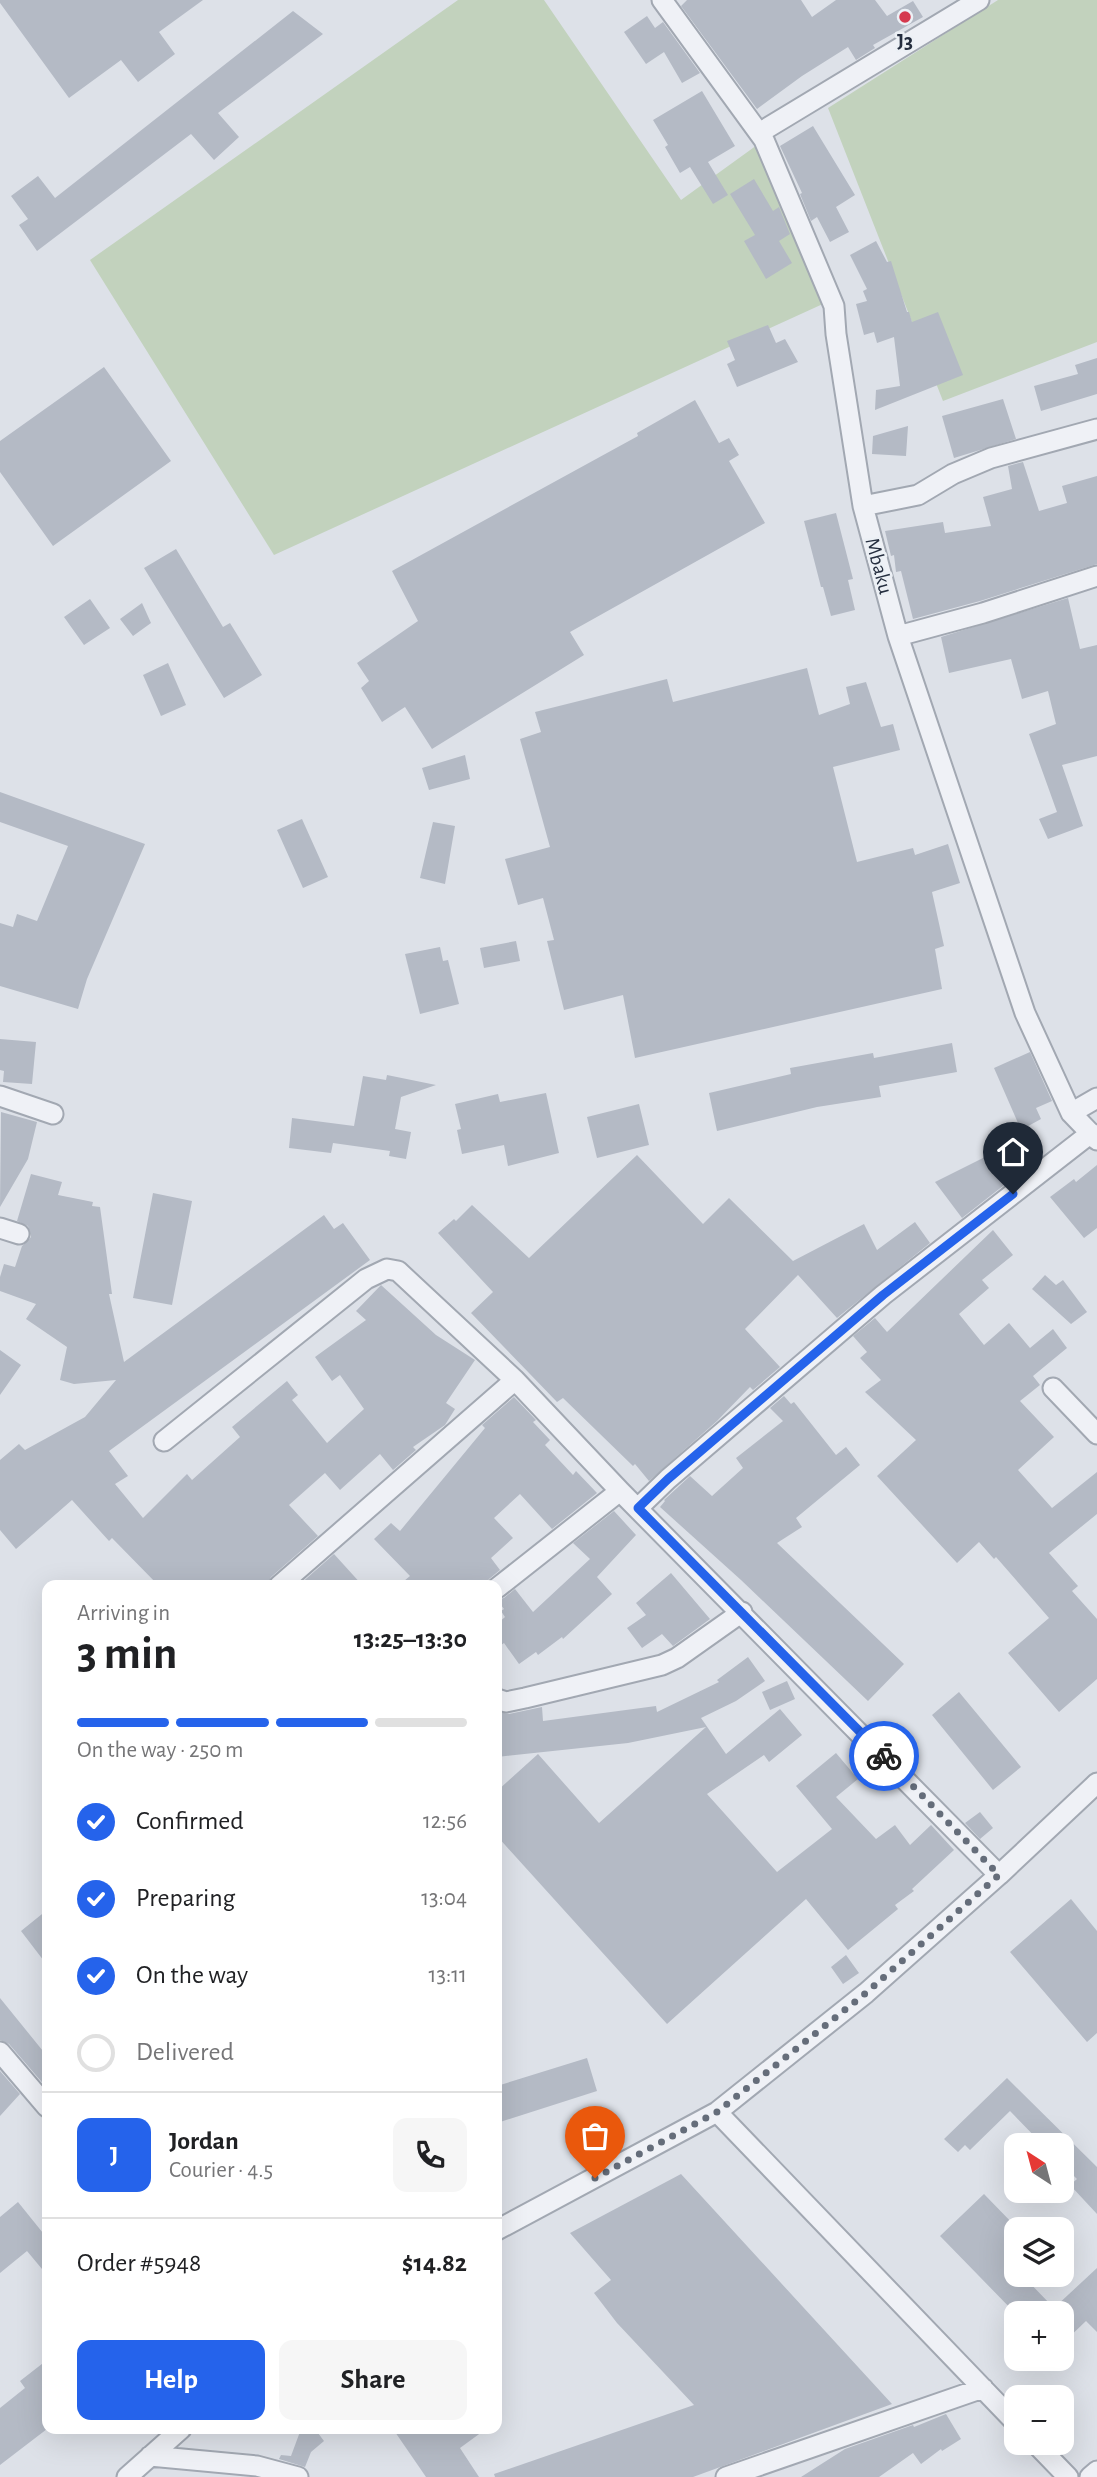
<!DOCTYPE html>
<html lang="en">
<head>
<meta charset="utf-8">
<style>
	:root { --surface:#fff; --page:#f6f6f6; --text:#202124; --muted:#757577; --line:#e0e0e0; --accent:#2563eb }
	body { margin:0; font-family:"Alegreya Sans",sans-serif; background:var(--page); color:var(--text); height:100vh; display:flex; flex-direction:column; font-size:26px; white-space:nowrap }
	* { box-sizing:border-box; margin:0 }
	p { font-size:23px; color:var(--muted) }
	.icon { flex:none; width:38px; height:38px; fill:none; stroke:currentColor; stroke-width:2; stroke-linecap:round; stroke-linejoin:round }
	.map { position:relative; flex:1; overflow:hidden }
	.details { position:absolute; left:42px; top:1580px; width:460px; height:854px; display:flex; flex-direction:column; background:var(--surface); border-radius:14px; box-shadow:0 7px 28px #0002 }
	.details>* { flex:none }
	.needle { width:46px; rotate:324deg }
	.tools { position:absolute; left:1004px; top:2133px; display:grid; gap:14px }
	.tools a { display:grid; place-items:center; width:70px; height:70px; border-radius:14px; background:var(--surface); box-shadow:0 7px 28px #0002; font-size:35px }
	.pin { position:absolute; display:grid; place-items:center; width:60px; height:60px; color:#fff; margin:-72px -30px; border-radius:50% 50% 50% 0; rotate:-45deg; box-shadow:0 0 7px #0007 }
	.pin .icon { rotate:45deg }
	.courier { position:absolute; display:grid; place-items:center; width:70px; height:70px; margin:-35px; border:5px solid #2563eb; border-radius:50%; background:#fff; color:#222; box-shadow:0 2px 9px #0007 }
	.summary em { font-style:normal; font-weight:600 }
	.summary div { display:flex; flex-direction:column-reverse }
	.summary { display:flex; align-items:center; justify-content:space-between; height:119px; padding:0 35px }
	h1 { font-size:46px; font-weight:600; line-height:52px }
	.bar { display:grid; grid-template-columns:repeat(4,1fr); gap:10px 7px; align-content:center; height:84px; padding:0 35px }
	.bar i { height:9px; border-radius:5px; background:var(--line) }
	.bar .selected { background:var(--accent) }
	.bar p { grid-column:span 4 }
	.line { display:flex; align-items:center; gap:18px; padding:0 35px; border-top:2px solid var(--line) }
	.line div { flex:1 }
	.round { display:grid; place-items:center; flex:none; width:74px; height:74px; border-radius:14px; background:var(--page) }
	ol { padding:0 35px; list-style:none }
	li { display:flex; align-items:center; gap:21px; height:77px }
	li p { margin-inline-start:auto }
	li .icon { padding:7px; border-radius:50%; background:var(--accent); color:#fff; stroke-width:4 }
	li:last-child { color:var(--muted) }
	li i { width:38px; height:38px; border:4px solid var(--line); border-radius:50% }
	.cta { display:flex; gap:14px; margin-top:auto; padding:14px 35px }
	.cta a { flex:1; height:80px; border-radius:14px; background:var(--accent); color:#fff; font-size:28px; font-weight:600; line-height:80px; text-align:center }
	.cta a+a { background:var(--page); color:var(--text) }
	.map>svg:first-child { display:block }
	.green { fill:#c2d2bd }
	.building { fill:#b4bac5 }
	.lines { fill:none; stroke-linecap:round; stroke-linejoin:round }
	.street-casing { stroke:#a2a8b2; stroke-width:23 }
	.street { stroke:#eff1f6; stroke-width:19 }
	.done { stroke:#656d7a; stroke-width:7; stroke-dasharray:0 12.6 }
	.route { stroke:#2563eb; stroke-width:9 }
	.poi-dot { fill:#d5394e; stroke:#ecf0f5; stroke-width:2.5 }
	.labels { text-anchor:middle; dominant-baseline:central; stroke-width:5; stroke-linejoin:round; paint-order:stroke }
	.poi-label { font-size:21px; font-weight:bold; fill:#252e3f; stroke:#ecf0f5 }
	.street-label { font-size:21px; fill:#252e3f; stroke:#ecf0f5 }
</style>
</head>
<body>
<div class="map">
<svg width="1097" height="2477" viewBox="0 0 1097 2477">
	<rect width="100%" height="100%" fill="#dde1e8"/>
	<path class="green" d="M458,0H544L681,200L764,140L825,303L274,555L90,260Z
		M998,0H1097V342L943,401L828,108Z"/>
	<path class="building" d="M0,0H203L159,32L175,54L138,82L121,60L69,98L0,3Z
		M687,0H801L812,17L836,0H875L887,16L913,1L923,17L873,45L875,48L856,60L848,47L802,76L757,109L681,6Z
		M293,11L323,34L218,113L239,137L214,160L191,134L37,251L19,225L28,219L11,196L38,176L55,198Z
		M647,16L655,28L663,22L700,73L682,83L664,52L646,64L624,32Z
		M702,91L735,146L708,162L728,195L713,204L690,167L680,173L665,147L668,145L653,120Z
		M813,126L855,195L836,207L849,232L830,242L817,217L811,221L800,194L802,193L780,146Z
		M754,179L773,211L779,207L790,234L779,241L792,263L766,279L744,241L755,235L730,194Z
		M876,241L887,262L891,261L907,312H909L912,322L938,312L963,375L875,410L876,390L900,386L894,337L877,343L874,332L864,335L856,304L867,301L863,291L867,289L850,255Z
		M768,325L776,343L785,339L798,362L737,387L727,364L735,360L727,341Z
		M1097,358V394L1041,411L1034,386L1078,374L1075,365Z
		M104,367L171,461L53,546L0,472V441Z
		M1003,399L1016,439L954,458L942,416Z
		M695,400L719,443L729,438L739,455L729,461L765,523L570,632L584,655L432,749L405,707L382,722L361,688L369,681L357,663L418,621L392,571L638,436L637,433Z
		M908,426L906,456L872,454L873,436Z
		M1023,462L1039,511L1067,503L1062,486L1097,476V564L980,601L913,619L901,571L896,572L894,555L891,556L885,531L943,522L945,533L991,526L983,497L1012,489L1008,466Z
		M836,513L853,579L848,580L855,610L831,616L823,587H821L804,521Z
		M176,549L223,627L230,623L262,675L224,698L144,568Z
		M1068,598L1080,649L1097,645V756L1062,765L1083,826L1048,839L1039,819L1057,812L1029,734L1056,724L1048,691L1022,699L1011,659L949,673L941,637Z
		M90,599L110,628L84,645L64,617Z
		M142,603L151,623L133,636L120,619Z
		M168,663L186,705L161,716L143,675Z
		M807,668L819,715L850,704L846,687L866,682L881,727L893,724L900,750L833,767L857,862L913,848L915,855L948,844L960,883L932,892L944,946L935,949L942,989L635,1058L623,995L564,1010L547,941L554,940L543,898L518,905L505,859L550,847L520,739L541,732L535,712L667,679L673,702Z
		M465,755L470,779L429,790L422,768Z
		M0,792L145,844L87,979L78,1009L0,986V923L13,927L17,914L37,921L68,846L0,822Z
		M302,819L328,877L303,888L277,830Z
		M433,822L455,826L445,884L420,878Z
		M516,941L520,961L484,968L480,948Z
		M440,947L443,961L448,960L459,1004L420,1014L405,954Z
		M0,1039L36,1042L32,1084L3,1082L4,1071L0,1070Z
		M952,1043L957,1072L879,1086L881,1097L817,1107L717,1131L709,1093L791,1074L790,1068L873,1053L874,1058Z
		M1030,1052L1052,1101L1036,1108L1041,1119L1021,1130L994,1068Z
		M387,1075L436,1085L401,1097L395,1129L411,1132L406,1159L389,1156L390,1151L333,1143L331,1153L289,1148L292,1118L354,1126L363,1076L386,1080Z
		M546,1093L559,1153L508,1166L504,1145L462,1154L457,1130L461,1129L455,1104L498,1094L500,1102Z
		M639,1104L649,1145L597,1158L587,1117Z
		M1,1112L37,1122L28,1159L0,1207Z
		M993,1153L1008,1182L962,1218L935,1182Z
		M637,1155L703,1224L729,1198L793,1261L864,1224L877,1250L915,1222L930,1243L837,1318L798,1275L745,1329L780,1367L753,1390L750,1387L717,1421L649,1481L635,1464L633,1466L563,1398L557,1402L471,1313L493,1292L438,1233L454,1219L456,1221L472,1205L529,1258Z
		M1097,1165V1228L1084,1238L1050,1197L1074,1179L1076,1182Z
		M31,1174L62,1182L58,1195L93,1202L92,1206L100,1207L112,1294H109L124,1362L324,1215L334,1229L343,1223L370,1260L109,1451L128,1476L115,1484L143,1518L187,1474L192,1480L240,1437L232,1427L287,1381L298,1395L292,1400L327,1443L364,1409L340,1375L332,1381L315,1357L366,1320L356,1311L381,1285L436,1335L475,1360L446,1403L455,1409L445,1425L413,1447L416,1450L393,1470L380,1454L340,1490L325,1473L289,1505L318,1536L271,1577L267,1586H159L112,1538L109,1541L72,1500L16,1549L0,1530V1460L19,1444L25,1450L85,1417L116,1380L74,1384L60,1380L67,1347L26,1319L36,1304L0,1291V1277L4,1264L15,1267L22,1246L31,1237L28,1226L17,1221Z
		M153,1193L192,1201L172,1305L133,1298Z
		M993,1230L1013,1255L982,1280L989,1288L959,1314L984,1345L1009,1323L1030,1348L1053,1329L1067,1348L1033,1376L1040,1385L1020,1401L1054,1437L1018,1470L1052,1508L1097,1472V1514L1049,1553L1078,1586L1072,1591L1097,1619V1679L1059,1712L1008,1653L1049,1618L996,1557L994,1559L979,1542L957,1563L877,1476L916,1440L865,1392L881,1380L860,1358L867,1352L853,1336L875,1318L887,1332Z
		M1045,1275L1056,1285L1063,1280L1087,1312L1071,1324L1032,1289Z
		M0,1350L21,1365L0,1395Z
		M784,1396L791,1404L794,1402L836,1455L846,1447L860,1465L796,1518L802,1527L777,1543L904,1664L868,1701L741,1580L660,1507L665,1501L664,1500L690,1476L712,1496L743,1468L736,1458L783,1421L770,1408Z
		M514,1397L536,1420L533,1422L550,1440L545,1445L573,1475L576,1471L597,1493L552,1529L520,1494L494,1518L513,1538L491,1558L500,1570L489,1579L485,1586H398L410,1576L374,1539L391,1523L400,1531L485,1428L482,1425Z
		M614,1511L636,1535L597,1577L612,1594L563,1639L562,1637L538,1655L536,1652L519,1664L504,1643L497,1648V1624L505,1617L501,1611L504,1609L497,1600L504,1598L515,1589L533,1612L590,1559L573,1543Z
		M334,1554L363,1586H298Z
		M671,1573L710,1619L673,1646L662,1634L642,1648L627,1628L646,1615L636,1603Z
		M748,1657L765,1681L736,1701L701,1718L726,1754L780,1709L802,1735L769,1762L764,1755L707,1794L777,1872L832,1829L796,1786L836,1753L858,1779L836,1797L876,1839L895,1825L910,1845L931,1825L954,1850L912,1889L914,1891L895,1905L898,1909L848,1950L806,1899L667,2024L497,1836V1791L538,1754L599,1823L706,1727L628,1743L497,1757V1712L509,1714L542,1707L543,1721L656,1706L657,1712L719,1682L717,1680Z
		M787,1681L795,1699L770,1710L762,1692Z
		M959,1692L1021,1767L993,1790L932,1715Z
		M980,1812L993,1828L980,1839L965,1823Z
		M1071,1899L1097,1931V2033L1087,2042L1010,1952Z
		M47,1910V1965L21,1931Z
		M846,1955L859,1973L843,1984L831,1967Z
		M0,1998L47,2056V2088L9,2044L0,2040Z
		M587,2058L597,2091L497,2123V2086Z
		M0,2071L20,2094L0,2116Z
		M1007,2078L1097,2167V2214L1070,2185L1077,2179L1062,2164V2146H1044L1010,2111L970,2150L965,2145L958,2152L944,2139Z
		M681,2174L892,2404L693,2477H495L494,2474L694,2405L617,2323L594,2293L611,2280L570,2233Z
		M984,2194L1017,2228V2255L1010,2262L1017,2270V2275H1022L1054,2308L1097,2268V2332L1086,2321L1062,2344V2314H1016L940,2236Z
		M18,2202L47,2238V2275L27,2251L0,2273V2217Z
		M47,2360V2429L0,2465V2408L25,2388L20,2381Z
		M946,2414L961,2439L942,2451L941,2449L921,2464L913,2453L879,2477H801L845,2449L913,2425L914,2427Z
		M301,2429H315L324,2441L311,2452L305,2467L279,2459L281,2455L291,2456Z
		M393,2429H486L460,2448L479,2477H426Z"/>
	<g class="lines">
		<g class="street-casing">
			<path id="street" d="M662,0L764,140L834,306L836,334L863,506L898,636L1025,1013L1071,1113L1097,1140
				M759,133L979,0
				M863,506L918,495L953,474L991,458L1097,429
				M898,636L983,613L1097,576
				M0,1096L53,1114
				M1071,1113L1097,1098
				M0,1228L19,1234
				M1053,1388L1097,1434
				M164,1441L366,1279L387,1269L398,1271L515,1380L620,1491L999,1875
				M638,1508L668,1479L883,1295L1091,1133
				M279,1586L515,1380
				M497,1588L620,1491
				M497,1699L506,1702L525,1698L662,1665L677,1658L742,1612
				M0,2052L47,2107
				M717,2112L1017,2424
				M497,2230L717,2112L866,1993L999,1875L1097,1783
				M1035,2443L1068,2477
				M150,2456L257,2466L298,2477
				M127,2477L181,2429
				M726,2477L983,2388
				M1090,2477L1097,2471"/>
		</g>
		<use href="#street" class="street"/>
	</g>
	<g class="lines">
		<path class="done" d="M595,2178L717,2112L866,1993L999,1875L884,1756"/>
		<path class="route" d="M884,1756L638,1508L668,1479L883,1295L1013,1194"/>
	</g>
	<circle class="poi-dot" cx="905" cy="17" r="7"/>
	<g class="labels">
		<g class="poi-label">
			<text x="905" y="41">J3</text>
		</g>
		<g class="street-label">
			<text transform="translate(879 566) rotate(75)">Mbaku</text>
		</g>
	</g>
</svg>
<div class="tools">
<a><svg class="needle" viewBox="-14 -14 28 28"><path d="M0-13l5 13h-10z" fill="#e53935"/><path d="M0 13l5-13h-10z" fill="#757577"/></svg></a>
<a><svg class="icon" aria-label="layers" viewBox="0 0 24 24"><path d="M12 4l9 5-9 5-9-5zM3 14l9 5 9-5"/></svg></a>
<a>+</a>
<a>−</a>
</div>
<div class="pin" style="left:595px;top:2178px;background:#ea580c"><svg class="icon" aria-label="bag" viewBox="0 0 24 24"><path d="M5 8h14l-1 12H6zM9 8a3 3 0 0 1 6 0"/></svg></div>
<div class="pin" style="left:1013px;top:1194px;background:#1f2937"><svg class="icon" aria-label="home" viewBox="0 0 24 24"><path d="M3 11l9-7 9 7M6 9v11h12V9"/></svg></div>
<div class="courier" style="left:884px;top:1756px"><svg class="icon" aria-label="bike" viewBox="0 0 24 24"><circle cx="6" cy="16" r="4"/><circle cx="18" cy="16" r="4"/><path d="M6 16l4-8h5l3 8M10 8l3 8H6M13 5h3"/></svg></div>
<section class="details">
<div class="summary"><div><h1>3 min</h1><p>Arriving in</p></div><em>13:25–13:30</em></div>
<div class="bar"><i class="selected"></i><i class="selected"></i><i class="selected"></i><i></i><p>On the way · 250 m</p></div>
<ol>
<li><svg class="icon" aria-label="check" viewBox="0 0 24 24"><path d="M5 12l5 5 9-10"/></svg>Confirmed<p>12:56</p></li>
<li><svg class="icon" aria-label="check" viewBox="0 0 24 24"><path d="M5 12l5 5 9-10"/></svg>Preparing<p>13:04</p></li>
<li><svg class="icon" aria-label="check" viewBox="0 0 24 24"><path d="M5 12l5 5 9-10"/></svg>On the way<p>13:11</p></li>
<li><i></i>Delivered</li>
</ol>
<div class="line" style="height:126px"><b class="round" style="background:var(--accent);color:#fff">J</b><div><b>Jordan</b><p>Courier · 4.5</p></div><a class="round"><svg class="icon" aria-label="phone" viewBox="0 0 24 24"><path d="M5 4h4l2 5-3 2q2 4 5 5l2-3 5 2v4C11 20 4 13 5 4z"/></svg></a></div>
<div class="line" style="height:91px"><div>Order #5948</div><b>$14.82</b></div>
<div class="cta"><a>Help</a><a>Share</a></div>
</section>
</div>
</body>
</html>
